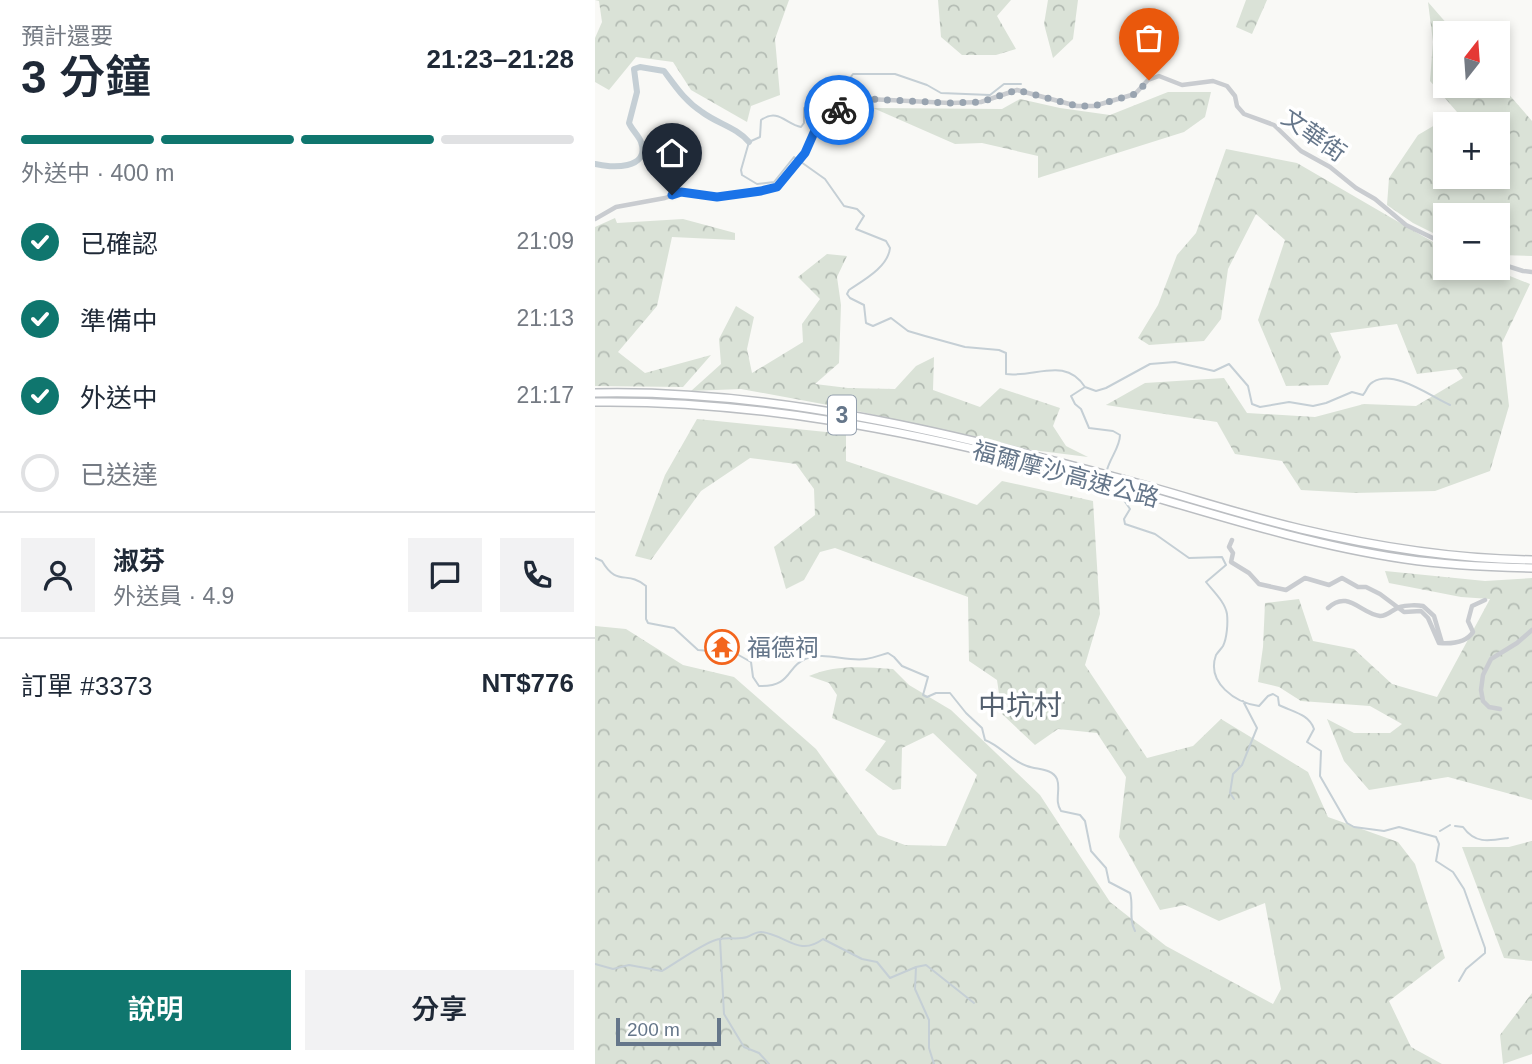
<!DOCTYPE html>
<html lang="zh-TW">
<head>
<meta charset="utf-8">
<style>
	:root { --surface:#fff; --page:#f2f2f3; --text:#1f2937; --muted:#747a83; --line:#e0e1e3; --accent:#0f766e }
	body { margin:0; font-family:Arial,"Noto Sans TC",sans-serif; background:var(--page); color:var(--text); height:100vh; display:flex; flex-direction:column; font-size:26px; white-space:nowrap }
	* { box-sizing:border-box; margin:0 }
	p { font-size:23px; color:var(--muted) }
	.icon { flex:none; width:38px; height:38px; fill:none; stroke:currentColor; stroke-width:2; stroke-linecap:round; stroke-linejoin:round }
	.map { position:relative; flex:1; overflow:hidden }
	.sheet { display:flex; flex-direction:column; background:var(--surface); width:595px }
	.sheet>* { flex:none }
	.needle { width:46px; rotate:17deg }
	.fabs { position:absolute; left:838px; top:21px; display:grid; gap:14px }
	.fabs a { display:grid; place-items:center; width:77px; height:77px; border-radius:0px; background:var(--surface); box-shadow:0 4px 10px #0003; font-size:35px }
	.scale { position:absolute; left:21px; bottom:18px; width:105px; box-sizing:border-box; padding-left:7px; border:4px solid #65768a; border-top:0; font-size:19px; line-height:24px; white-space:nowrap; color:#65768a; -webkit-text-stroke:5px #fff; paint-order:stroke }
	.pin { position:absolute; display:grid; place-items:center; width:60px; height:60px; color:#fff; margin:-72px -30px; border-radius:50% 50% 50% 0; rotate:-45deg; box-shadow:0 0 7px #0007 }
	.pin .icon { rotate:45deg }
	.courier { position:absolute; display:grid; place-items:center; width:70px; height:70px; margin:-35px; border:5px solid #1a73e8; border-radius:50%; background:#fff; color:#222; box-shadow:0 2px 9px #0007 }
	.summary em { font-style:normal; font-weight:600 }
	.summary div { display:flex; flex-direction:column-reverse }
	.summary { display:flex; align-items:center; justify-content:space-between; height:119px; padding:0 21px }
	h1 { font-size:46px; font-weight:600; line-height:52px }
	.bar { display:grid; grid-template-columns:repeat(4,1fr); gap:10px 7px; align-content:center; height:84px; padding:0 21px }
	.bar i { height:9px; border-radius:5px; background:var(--line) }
	.bar .selected { background:var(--accent) }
	.bar p { grid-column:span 4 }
	.line { display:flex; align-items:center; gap:18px; padding:0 21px; border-top:2px solid var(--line) }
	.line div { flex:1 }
	.round { display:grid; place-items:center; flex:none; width:74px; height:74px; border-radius:0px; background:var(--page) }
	ol { padding:0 21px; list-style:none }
	li { display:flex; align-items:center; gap:21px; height:77px }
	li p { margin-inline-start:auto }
	li .icon { padding:7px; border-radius:50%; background:var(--accent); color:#fff; stroke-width:4 }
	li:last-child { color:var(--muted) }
	li i { width:38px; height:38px; border:4px solid var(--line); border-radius:50% }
	.button { display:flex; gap:14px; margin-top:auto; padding:14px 21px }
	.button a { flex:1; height:80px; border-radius:0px; background:var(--accent); color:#fff; font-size:28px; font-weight:600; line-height:80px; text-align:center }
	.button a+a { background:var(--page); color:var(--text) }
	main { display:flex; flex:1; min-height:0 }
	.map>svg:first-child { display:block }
	.forest { fill:url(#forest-crowns); fill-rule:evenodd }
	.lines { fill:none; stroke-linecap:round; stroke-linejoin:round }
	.stream { stroke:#c5cfd5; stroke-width:2 }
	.river { stroke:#c5cfd5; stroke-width:6 }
	.highway-casing { stroke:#bbbec2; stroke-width:10 }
	.minor { stroke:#c9ccd0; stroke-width:4.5 }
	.highway { stroke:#fff; stroke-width:7 }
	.done { stroke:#99a4b0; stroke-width:7; stroke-dasharray:0 12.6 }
	.route { stroke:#1a73e8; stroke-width:9 }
	.labels { text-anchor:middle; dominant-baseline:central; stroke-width:7; stroke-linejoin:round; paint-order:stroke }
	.shield { fill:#fff; stroke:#939fad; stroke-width:2 }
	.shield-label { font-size:23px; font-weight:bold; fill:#65768a }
	.street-label { font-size:24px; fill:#65768a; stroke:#fff }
	.poi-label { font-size:24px; fill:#65768a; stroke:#fff; text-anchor:start }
	.quarter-label { font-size:28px; fill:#54606f; stroke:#fff }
</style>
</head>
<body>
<main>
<section class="sheet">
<div class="summary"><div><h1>3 分鐘</h1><p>預計還要</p></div><em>21:23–21:28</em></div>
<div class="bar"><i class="selected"></i><i class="selected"></i><i class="selected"></i><i></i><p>外送中 · 400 m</p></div>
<ol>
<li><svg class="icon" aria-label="check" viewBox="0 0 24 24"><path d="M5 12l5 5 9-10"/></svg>已確認<p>21:09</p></li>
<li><svg class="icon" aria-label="check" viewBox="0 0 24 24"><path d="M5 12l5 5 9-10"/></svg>準備中<p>21:13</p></li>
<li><svg class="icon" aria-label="check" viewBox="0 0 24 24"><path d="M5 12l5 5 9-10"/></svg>外送中<p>21:17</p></li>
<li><i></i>已送達</li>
</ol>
<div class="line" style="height:126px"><a class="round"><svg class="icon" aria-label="person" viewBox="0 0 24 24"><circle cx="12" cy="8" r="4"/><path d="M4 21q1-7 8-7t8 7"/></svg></a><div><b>淑芬</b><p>外送員 · 4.9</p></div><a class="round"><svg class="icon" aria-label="chat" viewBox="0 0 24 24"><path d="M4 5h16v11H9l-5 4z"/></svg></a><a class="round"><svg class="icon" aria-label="phone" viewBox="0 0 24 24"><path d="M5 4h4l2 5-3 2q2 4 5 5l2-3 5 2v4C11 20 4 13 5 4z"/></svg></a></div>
<div class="line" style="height:91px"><div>訂單 #3373</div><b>NT$776</b></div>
<div class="button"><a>說明</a><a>分享</a></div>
</section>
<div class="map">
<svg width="937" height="1064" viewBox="0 0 937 1064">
	<defs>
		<pattern id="forest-crowns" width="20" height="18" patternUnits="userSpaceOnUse" patternTransform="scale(1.75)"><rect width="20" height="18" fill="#dae2d7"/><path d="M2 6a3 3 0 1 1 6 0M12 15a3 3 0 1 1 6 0" fill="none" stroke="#b4bcb4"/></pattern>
	</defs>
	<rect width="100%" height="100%" fill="#f9f9f6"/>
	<path class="forest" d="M0,0H194L180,39L185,95L156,106L152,122L96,90L78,62L41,57L14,90L0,82V38L7,22L4,1Z
		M343,0H416L402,16L421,49L401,55H367L346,37Z
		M453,0H483L478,39L458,58L449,24Z
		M651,0H672L657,34L641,27Z
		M833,2L860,33H850V86H903V82L937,121V256L903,255V215H850V239L818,223L792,205L794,178L823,135L862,112L835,81L838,42ZM850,124H903V177H850Z
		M573,92H616L610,117L589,132L443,178V156L387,143L360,144L278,108L407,109L425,99L465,108L515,115Z
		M631,149L702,163L850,249V268H895L935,284L907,343L914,406L895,471L840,491L760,493L706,490L687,461L640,454L622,422L511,405L550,383L629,378L652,413L720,417L769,404L821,406L868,378L862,369L822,374L802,324L735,333L746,357L733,385L691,386L663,320L690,240L661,214L633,269L626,319L609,341L554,345L543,338L563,305L582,255L601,233Z
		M20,218L22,223L88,219L140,233V240L77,237L62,306L23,352L50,373L116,355L88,387L0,386V227Z
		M232,254L252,256L242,277L246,305L244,363L220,384L253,388L300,389L321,366L339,357L338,390L385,407L405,388L465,408L458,426L471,446L493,457L429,449L249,408L146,389L96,391L126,364L124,339L141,306L159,317L152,349L157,373L208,342L207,324L225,299L203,277Z
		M102,419L251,434V461L382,505L407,481L498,501L505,614L490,665L552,758L598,746L626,719L713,772L733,817L803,842L820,864L850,958L794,1001L816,1047L847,1064H0V626L31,629L88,665L139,677L221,749L283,835L310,845L351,846L382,775L338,733L307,748L306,789L298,790L270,770L291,741L237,718L242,695L234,683L214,676C241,664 269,667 298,669L314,685L356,710L445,795L515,902L571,946L678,1004L686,989L670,903L624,921L590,905L565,910L524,837L531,777L502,733L463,729L440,745L407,714L402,680L374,661L373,597L240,548L225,552L209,580L191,589L179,547L220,515L219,489L201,464L155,458L106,491L56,560L40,556L70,475Z
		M790,571L890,581L937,578V800L853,777L774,790L749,761L732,719L759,733H795L807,724L775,706L706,701L684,687L663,682L668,647L670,603L704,599L718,641L759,649L797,684L842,697L895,599L866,597L794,583Z
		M937,841V961L909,958L867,847H914Z
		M937,993V1054L908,1064L905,1035Z"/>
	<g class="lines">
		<path class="stream" d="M426,84H409L395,95L346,93L332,85L300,74H258L239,99L217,103L209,108V123L206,127C191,124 183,108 166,120L165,137L154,142L146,170L147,175L162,184L179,182L199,157L230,179L249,206L262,209L269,216L261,229L291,241L295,248C293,267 269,280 254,290L252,294L255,298L269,305L271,323L278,326L296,318L313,331L330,336L370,347L404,350L411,353V374C440,378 470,356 490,387L476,396L480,404L486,409L494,428L518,431L525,435C525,447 515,458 512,470L513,473
			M490,387L501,391L511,388L555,364L580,362L619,371L634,364L653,386L657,404L665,407L694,402L718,406L731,403L757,392L768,395C772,391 772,385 778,382C799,369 835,396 855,405
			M522,490L535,509L529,519L530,524L560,534L594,558L627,557L631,565L611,582C619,592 630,602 632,614C633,623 632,638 628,646C626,649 623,652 621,655C611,683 641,703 664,706L673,696L678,694L683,697L684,705C698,712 714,714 719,729L712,742L726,751L725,776L752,823L759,827L789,831L804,827L841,837L844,844L841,861L858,872L869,889L890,948V953L871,969L864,981
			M0,558L7,561C22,587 32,570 51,586V619L53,623L79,628L103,650L140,653L156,662L158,677L164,686C197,687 191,667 210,659C229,651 251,662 271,659C278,658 286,655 293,653L299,657L307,666L333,677L328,695L332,697L341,693H355L371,713L387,728L390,740C406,746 416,761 432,766C442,770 457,768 462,779C466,789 459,801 466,811L485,815L490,821L496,851L511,868L514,882L535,893C539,906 533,918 540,931
			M639,799L635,793L638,774L647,765L662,728L648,701
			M860,826L868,827C880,844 894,841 913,838
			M845,831L855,825
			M125,939L129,1014L149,1047L164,1053L174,1064
			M0,964L18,969L34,965L67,971C81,963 111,941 124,939C134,937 143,940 152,937C158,935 161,931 167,932C191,935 204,957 228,939L267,959L282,962L295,978L321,967L320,989L334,1020V1048L339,1064
			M321,967L331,965L379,1003"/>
		<path class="river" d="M0,164C15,168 56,170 46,142C44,136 37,130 34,123L42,92L39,69L45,67L69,71C81,87 90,101 107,112C123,124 141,127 154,142"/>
		<g class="highway-casing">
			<path id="highway" d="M0,393C176,389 358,433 527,479C587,495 646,515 706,529C782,547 859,559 937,560
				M0,402C159,400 318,431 471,472C584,502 694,542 810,559C852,565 895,567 937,568"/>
		</g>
		<path class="minor" d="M0,219L21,207L70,198L87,192L119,197L166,191L182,187L210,153L225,119L273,99L355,103L386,102L422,90L482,106H499L540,94L553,80L564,76L587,85L618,81L632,86L640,96L642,106L649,114L679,125L706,151L735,167L761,188L780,199L811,225L850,244
			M903,263L928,271L937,272
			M637,540L634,547L638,553L636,562L654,573L664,584L691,590L710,578L734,585L747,578L763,587H771L785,594L809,612L826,611L833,618L844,643C856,644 871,643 878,632L873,621L877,606L890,600
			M733,608C753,589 766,614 785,616C794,616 797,609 805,607C811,605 822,605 828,606L839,616L847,643
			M905,709L894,707L888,701L886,690L888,675L896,659L922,643L937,630"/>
		<use href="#highway" class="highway"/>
	</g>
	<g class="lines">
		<path class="done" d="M244,110L273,99L355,103L386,102L422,90L482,106H499L540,94L554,80"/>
		<path class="route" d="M77,195L86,192L122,197L166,191L182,187L210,153L225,119L244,110"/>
	</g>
	<defs>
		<g id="temple-ring" transform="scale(1.75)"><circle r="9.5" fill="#fff" stroke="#f3651d" stroke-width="1.5"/><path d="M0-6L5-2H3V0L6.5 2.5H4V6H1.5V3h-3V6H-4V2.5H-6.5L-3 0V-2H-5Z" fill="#f3651d"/></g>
	</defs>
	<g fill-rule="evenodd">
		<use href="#temple-ring" x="127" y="647"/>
	</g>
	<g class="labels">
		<rect class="shield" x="233" y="395.5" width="28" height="39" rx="5"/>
		<g class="shield-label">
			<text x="247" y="415">3</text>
		</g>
		<g class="street-label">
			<text transform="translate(719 135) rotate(35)">文華街</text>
			<text transform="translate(471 474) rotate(15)">福爾摩沙高速公路</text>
		</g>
		<g class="poi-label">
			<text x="152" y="647">福德祠</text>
		</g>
		<g class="quarter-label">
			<text x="425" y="705">中坑村</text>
		</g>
	</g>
</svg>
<div class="fabs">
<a><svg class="needle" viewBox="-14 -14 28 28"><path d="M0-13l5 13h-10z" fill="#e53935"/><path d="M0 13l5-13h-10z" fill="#747a83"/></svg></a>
<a>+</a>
<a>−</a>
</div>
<div class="scale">200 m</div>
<div class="pin" style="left:554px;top:80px;background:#ea580c"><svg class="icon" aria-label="bag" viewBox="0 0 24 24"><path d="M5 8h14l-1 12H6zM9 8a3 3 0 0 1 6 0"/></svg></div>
<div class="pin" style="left:77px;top:195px;background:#1f2937"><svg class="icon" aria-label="home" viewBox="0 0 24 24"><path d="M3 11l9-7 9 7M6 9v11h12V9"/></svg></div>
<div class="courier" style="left:244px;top:110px"><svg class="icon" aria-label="bike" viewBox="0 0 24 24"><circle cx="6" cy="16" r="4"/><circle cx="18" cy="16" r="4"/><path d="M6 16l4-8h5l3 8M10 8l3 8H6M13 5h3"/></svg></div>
</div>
</main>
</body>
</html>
